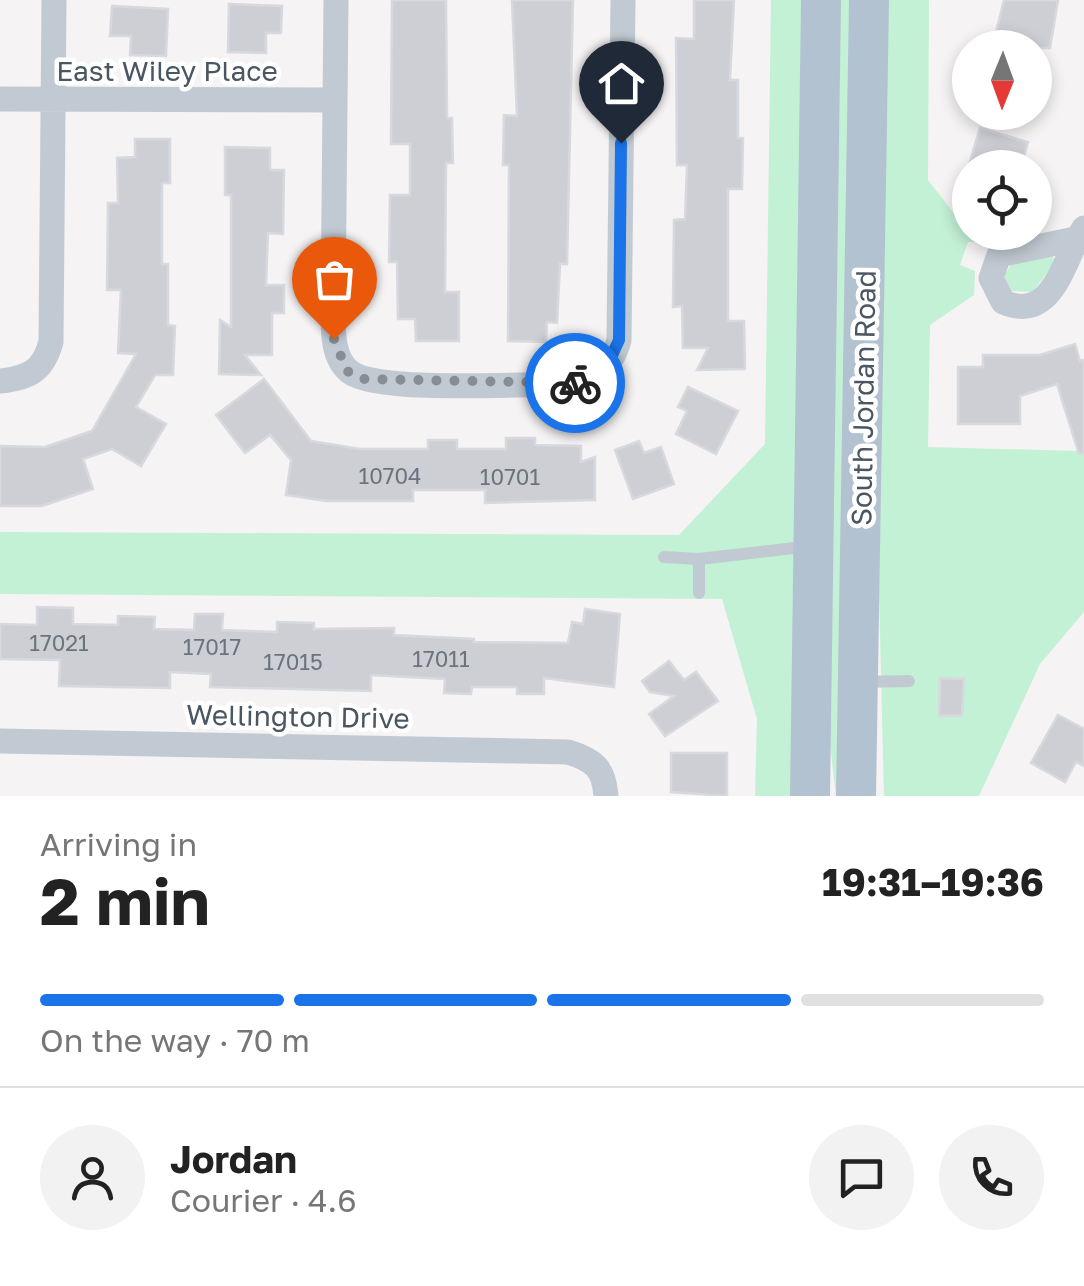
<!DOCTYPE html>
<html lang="en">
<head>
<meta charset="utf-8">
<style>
	:root { --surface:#fff; --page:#f2f2f2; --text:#222; --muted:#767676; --line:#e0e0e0; --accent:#1a73e8 }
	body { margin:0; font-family:"Golos Text",sans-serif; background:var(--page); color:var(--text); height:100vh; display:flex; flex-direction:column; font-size:38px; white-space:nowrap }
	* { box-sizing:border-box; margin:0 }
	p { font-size:32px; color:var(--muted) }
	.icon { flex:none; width:55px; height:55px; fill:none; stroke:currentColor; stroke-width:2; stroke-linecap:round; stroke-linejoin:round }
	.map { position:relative; height:796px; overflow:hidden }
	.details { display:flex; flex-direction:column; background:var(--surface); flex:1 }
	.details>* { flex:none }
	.needle { width:65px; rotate:181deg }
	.controls { position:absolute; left:952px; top:30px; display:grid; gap:20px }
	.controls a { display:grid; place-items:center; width:100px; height:100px; border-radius:50%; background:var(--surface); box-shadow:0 5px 15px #0003; font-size:50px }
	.pin { position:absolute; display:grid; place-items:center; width:85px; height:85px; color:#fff; margin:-102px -42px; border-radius:50% 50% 50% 0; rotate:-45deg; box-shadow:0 0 10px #0007 }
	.pin .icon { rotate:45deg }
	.courier { position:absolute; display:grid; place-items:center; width:100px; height:100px; margin:-50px; border:8px solid #1a73e8; border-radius:50%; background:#fff; color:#222; box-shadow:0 2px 12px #0007 }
	.head em { font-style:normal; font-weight:700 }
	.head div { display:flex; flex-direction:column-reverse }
	.head { display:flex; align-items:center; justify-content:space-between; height:170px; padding:0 40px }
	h1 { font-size:65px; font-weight:700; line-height:75px }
	.bar { display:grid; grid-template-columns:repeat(4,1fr); gap:15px 10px; align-content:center; height:120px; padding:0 40px }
	.bar i { height:12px; border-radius:8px; background:var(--line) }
	.bar .active { background:var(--accent) }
	.bar p { grid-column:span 4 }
	.line { display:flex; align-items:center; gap:25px; padding:0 40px; border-top:2px solid var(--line) }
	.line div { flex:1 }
	.round { display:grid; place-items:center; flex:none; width:105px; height:105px; border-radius:52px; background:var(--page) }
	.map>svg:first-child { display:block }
	.green { fill:#c3f1d5 }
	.building { fill:#cdcfd5; stroke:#d7d9de; stroke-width:2.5 }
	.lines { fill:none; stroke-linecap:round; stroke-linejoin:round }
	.service { stroke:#c1cad2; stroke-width:12 }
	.minor { stroke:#c1cad2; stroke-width:25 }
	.primary { stroke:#b3c2d1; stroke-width:40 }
	.done { stroke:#868d94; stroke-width:10; stroke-dasharray:0 18 }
	.route { stroke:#1a73e8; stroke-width:12 }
	.labels { text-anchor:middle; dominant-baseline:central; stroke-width:9; stroke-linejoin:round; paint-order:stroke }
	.number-label { font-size:22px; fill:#6b747e }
	.street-label { font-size:28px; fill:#4a5661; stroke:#fff }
</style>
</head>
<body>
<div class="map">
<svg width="1084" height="796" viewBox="0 0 1084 796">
	<rect width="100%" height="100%" fill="#f5f3f3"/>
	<path class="green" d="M771,0H806L793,796H755L757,719L722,599L0,594V532L679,535L765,444Z
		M838,0H854L844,796H836L827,719Z
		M887,0H929L928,180L976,242H968L960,265L975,271L974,295L930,325L928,447L1077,451L1084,446V612L1040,664L979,796H884L879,592Z
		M1053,256L1054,263L1033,292L1010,291L1004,275L1014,261Z"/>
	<path class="building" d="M392,0H446L447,118H452L453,163H446L445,292H459V341H416L415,319H398L397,262H389L390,195H410V144H391Z
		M512,0H573L567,264H560L557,323L547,322L546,342L508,341L509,165H503L504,115L517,116Z
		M694,0H734L730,80H738V138H743L742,189H728V321H744L745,369L697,370L708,348H683L682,306L673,307L674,220L685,219L687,165H677L676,38L694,39Z
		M1004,0H1058L1050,48H992Z
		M229,4L282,6L281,33H266V53L228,52Z
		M112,6L168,9L166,56L130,55L131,36H110Z
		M980,128L1028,142L1021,168H968Z
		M135,139H170V183H162V264H168V325L175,326L173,375H155L136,407L166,424L141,466L112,449L83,459L93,489L42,506H0V446L45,447L92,431L136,354L118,353L121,290H107L108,203H118L117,158L135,157Z
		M225,147L270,148V170H284L283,234L268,233L266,285H284V313H272V355H245L261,375L219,374L220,320L231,327V195H225Z
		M1075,344L1080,361L1084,360V453L1079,454L1057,384L1020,396V424H958V367H983V355H1040Z
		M264,379L311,441L360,449H428V440H457V449H506V438H535V445L581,446V462L595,457V500L485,503V490H413V501H326L286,495L291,460L270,435L245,453L216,415Z
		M688,387L738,411L716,454L676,434L687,411L678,407Z
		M639,441L644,453L661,447L674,484L633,499L615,450Z
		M37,607L73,608V624L118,625V616L155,617L154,629L194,630L195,614H223L222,630L277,632V622L314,623V629L394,628V635L474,639V642L568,643L572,622L583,624L585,609L620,614L614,687L544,678V694H517V687H472L471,694L444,693L445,679L371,675V691L210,687L211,674L170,672V688L59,686L60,660L0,659V624L37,625Z
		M669,661L684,680L696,672L718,701L665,736L649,714L674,696L650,692L642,681Z
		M940,678L964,679L962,716H939Z
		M1058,715L1084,729V766L1076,762L1065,782L1031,763Z
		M671,753H727V796L671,792Z"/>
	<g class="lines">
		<path class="service" d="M664,557L699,559L811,546
			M699,559V593
			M861,682L909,681"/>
		<path class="minor" d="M336,0L333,314C333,333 333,359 350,372C377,393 521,384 562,384C591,382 612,369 619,340L623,0
			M0,99L334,100
			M1075,239L999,255L991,278L1003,302C1055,324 1063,257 1084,228
			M0,381C29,378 43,371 51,342L54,0
			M0,741L568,752C594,760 604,768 606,796"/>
		<path class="primary" d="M810,796L821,0
			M856,796L869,0"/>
	</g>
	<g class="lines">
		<path class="done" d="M334,339L347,371L362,379L575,383"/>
		<path class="route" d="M575,383L606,368L619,340L621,143"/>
	</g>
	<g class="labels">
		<g class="number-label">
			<text x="390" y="475">10704</text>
			<text x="510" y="476">10701</text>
			<text x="59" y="642">17021</text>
			<text x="212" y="646">17017</text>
			<text x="441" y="658">17011</text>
			<text x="293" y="661">17015</text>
		</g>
		<g class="street-label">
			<text x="167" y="70">East Wiley Place</text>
			<text transform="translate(863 398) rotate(-89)">South Jordan Road</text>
			<text transform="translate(298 716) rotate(1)">Wellington Drive</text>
		</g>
	</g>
</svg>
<div class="controls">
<a><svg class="needle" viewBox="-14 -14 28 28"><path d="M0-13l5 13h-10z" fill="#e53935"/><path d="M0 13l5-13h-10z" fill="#767676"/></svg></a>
<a><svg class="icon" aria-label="locate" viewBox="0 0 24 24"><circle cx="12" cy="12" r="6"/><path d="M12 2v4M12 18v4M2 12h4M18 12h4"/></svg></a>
</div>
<div class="pin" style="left:334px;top:339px;background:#ea580c"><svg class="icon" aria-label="bag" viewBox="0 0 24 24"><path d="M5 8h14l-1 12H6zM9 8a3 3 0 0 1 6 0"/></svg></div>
<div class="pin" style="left:621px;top:143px;background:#1f2937"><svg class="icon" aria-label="home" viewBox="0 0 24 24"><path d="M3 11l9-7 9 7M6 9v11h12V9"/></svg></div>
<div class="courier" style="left:575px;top:383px"><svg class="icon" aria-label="bike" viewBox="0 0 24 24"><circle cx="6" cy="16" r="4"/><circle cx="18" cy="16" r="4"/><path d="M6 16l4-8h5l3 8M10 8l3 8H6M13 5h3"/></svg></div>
</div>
<section class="details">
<div class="head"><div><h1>2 min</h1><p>Arriving in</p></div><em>19:31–19:36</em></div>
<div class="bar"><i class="active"></i><i class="active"></i><i class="active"></i><i></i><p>On the way · 70 m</p></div>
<div class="line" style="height:180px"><a class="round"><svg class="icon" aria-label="person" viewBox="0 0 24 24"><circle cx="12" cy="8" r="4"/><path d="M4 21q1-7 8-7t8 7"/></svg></a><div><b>Jordan</b><p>Courier · 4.6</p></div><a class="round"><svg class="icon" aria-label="chat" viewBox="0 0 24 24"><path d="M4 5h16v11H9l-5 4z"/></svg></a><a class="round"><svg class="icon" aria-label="phone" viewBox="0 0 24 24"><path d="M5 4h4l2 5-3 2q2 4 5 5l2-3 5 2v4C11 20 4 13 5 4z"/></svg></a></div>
</section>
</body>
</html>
